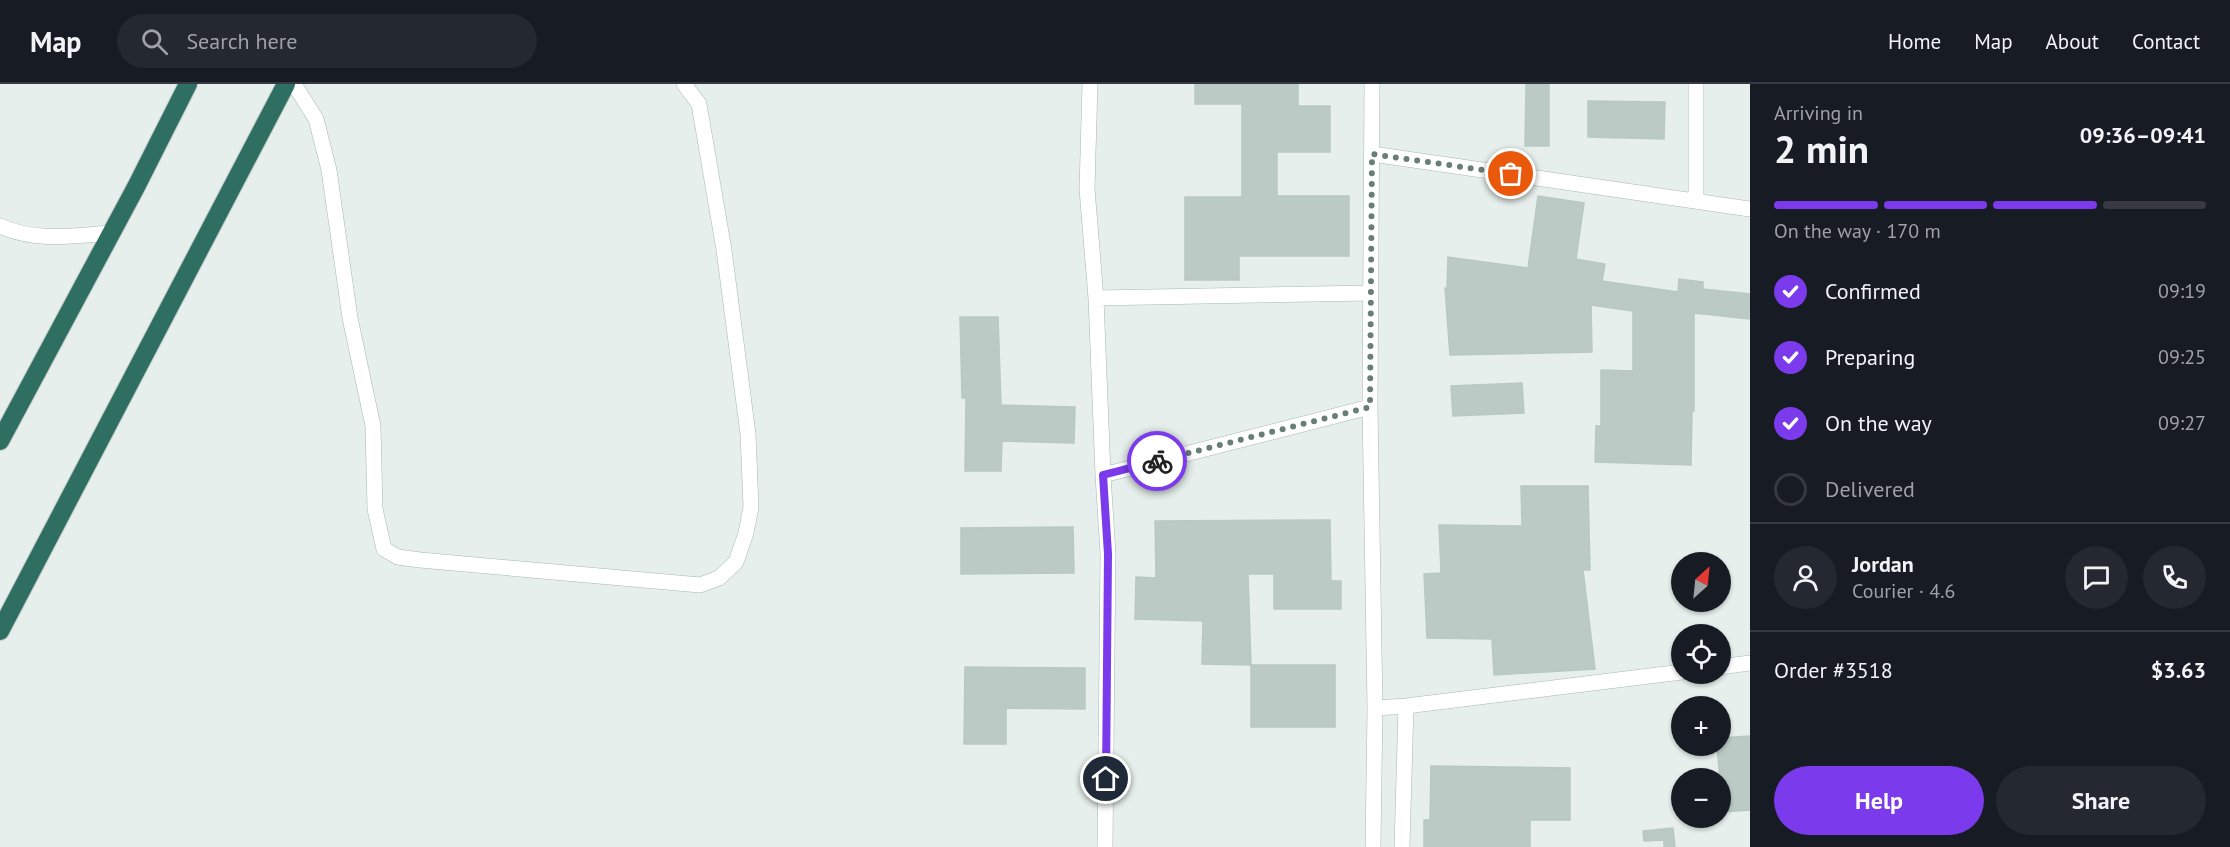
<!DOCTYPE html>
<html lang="en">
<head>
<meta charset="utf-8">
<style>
	:root { --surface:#171b24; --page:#242831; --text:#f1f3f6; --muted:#9ea1a6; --line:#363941; --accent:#7c3aed }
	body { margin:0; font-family:"PT Sans",sans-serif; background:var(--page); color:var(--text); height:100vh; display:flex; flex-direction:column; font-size:22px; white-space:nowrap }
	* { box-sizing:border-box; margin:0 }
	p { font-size:20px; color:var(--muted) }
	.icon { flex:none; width:33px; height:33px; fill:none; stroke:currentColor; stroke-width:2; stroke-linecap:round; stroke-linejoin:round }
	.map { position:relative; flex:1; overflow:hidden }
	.side { display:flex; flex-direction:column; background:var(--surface); width:480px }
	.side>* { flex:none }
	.needle { width:39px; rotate:27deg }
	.controls { position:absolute; left:1671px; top:468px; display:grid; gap:12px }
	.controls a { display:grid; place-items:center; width:60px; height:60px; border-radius:50%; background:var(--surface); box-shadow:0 2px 4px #0004; font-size:30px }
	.pin { position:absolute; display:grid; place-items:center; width:51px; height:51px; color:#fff; margin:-26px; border:3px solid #fff; border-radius:50%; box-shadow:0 2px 6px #0007 }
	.courier { position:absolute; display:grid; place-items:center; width:60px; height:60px; margin:-30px; border:4px solid #7c3aed; border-radius:50%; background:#fff; color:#222; box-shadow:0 2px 8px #0007 }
	.headline em { font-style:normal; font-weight:700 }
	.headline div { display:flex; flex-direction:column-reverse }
	.headline { display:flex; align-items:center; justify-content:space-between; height:102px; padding:0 24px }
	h1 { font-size:39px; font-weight:700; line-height:45px }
	.bar { display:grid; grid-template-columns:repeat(4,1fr); gap:9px 6px; align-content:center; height:72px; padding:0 24px }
	.bar i { height:8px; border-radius:4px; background:var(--line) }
	.bar .current { background:var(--accent) }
	.bar p { grid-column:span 4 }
	.line { display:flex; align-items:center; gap:15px; padding:0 24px; border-top:2px solid var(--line) }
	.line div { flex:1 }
	.round { display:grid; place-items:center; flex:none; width:63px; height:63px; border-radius:32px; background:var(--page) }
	ol { padding:0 24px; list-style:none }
	li { display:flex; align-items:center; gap:18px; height:66px }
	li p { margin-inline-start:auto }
	li .icon { padding:6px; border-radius:50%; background:var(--accent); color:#fff; stroke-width:4 }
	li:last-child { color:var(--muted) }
	li i { width:33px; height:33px; border:3px solid var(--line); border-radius:50% }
	.cta { display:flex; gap:12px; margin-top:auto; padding:12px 24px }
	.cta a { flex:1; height:69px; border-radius:36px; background:var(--accent); color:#fff; font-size:24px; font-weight:700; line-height:69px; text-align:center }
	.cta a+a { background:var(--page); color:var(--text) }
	header { display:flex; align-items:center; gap:36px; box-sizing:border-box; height:84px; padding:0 30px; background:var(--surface); border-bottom:2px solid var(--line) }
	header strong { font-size:28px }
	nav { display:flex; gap:33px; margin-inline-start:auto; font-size:21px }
	.search { width:420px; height:54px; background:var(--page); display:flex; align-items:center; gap:15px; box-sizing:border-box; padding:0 21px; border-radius:33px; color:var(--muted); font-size:22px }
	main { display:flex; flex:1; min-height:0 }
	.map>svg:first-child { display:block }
	.building { fill:#bbcac4; stroke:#b8c9c2; stroke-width:1.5 }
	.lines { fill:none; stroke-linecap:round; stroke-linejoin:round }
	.street-casing { stroke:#a8b8b2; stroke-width:16 }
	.highway-casing { stroke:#c2cac8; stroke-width:20 }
	.street { stroke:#fff; stroke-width:15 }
	.highway { stroke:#2f6f62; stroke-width:18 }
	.done { stroke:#687f78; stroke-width:6; stroke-dasharray:0 10.8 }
	.route { stroke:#7c3aed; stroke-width:8 }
</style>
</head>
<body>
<header>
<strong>Map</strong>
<div class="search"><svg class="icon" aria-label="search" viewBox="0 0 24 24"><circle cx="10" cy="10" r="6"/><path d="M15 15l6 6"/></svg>Search here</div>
<nav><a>Home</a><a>Map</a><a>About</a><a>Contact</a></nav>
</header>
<main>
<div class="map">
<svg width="1750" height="763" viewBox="0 0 1750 763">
	<rect width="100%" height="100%" fill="#e6efeb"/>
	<path class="building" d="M1195,0H1298V22H1330V68H1277V112H1349V172H1239V196H1185V113H1242V20H1195Z
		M1526,0H1549V62H1525Z
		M1588,17L1665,18L1664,55L1588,53Z
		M1538,112L1584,119L1576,175L1605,180L1602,197L1678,208L1679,195L1703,198V205L1750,210L1749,235L1694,229V327H1692L1691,381L1595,378L1596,342H1601V286L1633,287V227L1591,221L1592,268L1450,271L1445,204L1447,205L1448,173L1528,184Z
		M960,233H998L1001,321L1075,323L1074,359L1002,357L1001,387H965L966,314H962Z
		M1522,299L1524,329L1453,332L1451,302Z
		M1521,402H1588L1590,486H1583L1595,585L1494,591L1492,555L1427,554L1424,490L1441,489L1439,441L1522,442Z
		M1330,436L1331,497H1341V525H1274V490H1248L1251,581L1202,580L1203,537L1135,535L1136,493L1156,494L1155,437Z
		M1073,443L1074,489L961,490V444Z
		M1251,581H1335V643H1251Z
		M965,583L1085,584V625L1006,624V660H964Z
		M1750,652V726L1723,728L1717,662H1720V654Z
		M1431,682L1570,684V736H1530V763H1424V736H1430Z
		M1673,744L1675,763H1664V756L1644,757L1643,747Z"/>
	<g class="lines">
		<g class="street-casing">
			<path id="street" d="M294,0L316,35L329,86L350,234L373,342L375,425L384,465L398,473L420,476L700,501L719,494L736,478L746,449L751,423L748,350L724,166L699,20L684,0
				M1090,0L1087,105L1096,214L1103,391
				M1372,0L1370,323L1375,624L1373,763
				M1696,0V116
				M1372,70L1750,125
				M0,142C37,158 72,152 111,149
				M1096,214L1371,209
				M1720,583L1750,579
				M1375,624L1406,622L1682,588
				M1105,763L1108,470L1103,391L1370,323
				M1402,763L1406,622"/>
		</g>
		<g class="highway-casing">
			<path id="highway" d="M0,357L136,103L188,0
				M0,547L286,0"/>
		</g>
		<use href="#street" class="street"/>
		<use href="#highway" class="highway"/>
	</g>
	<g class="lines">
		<path class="done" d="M1157,377L1370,323L1372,70L1511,90"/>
		<path class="route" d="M1106,695L1108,470L1103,391L1157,377"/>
	</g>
</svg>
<div class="controls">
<a><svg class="needle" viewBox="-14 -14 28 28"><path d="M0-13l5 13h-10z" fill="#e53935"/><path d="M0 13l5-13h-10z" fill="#9ea1a6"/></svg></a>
<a><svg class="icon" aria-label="locate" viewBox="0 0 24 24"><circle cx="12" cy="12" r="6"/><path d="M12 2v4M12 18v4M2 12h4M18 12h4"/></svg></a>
<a>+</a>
<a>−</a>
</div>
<div class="pin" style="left:1511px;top:90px;background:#ea580c"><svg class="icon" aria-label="bag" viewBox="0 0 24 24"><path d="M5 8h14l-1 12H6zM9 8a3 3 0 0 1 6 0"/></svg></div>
<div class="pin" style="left:1106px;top:695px;background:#1f2937"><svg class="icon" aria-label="home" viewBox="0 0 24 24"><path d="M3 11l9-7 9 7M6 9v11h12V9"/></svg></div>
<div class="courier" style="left:1157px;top:377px"><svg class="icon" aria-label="bike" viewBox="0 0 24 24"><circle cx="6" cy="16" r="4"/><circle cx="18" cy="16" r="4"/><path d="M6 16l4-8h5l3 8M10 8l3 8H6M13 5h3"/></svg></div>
</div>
<section class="side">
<div class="headline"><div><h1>2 min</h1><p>Arriving in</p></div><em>09:36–09:41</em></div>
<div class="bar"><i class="current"></i><i class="current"></i><i class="current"></i><i></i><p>On the way · 170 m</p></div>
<ol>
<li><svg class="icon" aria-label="check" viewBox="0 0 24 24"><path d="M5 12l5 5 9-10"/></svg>Confirmed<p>09:19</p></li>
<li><svg class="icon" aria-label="check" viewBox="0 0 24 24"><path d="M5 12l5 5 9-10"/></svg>Preparing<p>09:25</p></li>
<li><svg class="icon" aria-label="check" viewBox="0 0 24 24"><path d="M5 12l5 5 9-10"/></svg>On the way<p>09:27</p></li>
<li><i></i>Delivered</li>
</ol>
<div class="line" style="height:108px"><a class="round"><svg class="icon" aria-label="person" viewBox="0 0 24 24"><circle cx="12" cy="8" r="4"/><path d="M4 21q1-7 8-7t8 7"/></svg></a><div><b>Jordan</b><p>Courier · 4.6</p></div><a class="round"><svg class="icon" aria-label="chat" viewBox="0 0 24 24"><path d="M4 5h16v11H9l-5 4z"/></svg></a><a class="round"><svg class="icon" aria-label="phone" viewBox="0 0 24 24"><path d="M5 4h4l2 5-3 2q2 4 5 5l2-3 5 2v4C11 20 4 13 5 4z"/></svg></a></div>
<div class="line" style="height:78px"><div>Order #3518</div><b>$3.63</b></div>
<div class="cta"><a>Help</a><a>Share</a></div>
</section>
</main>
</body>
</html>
